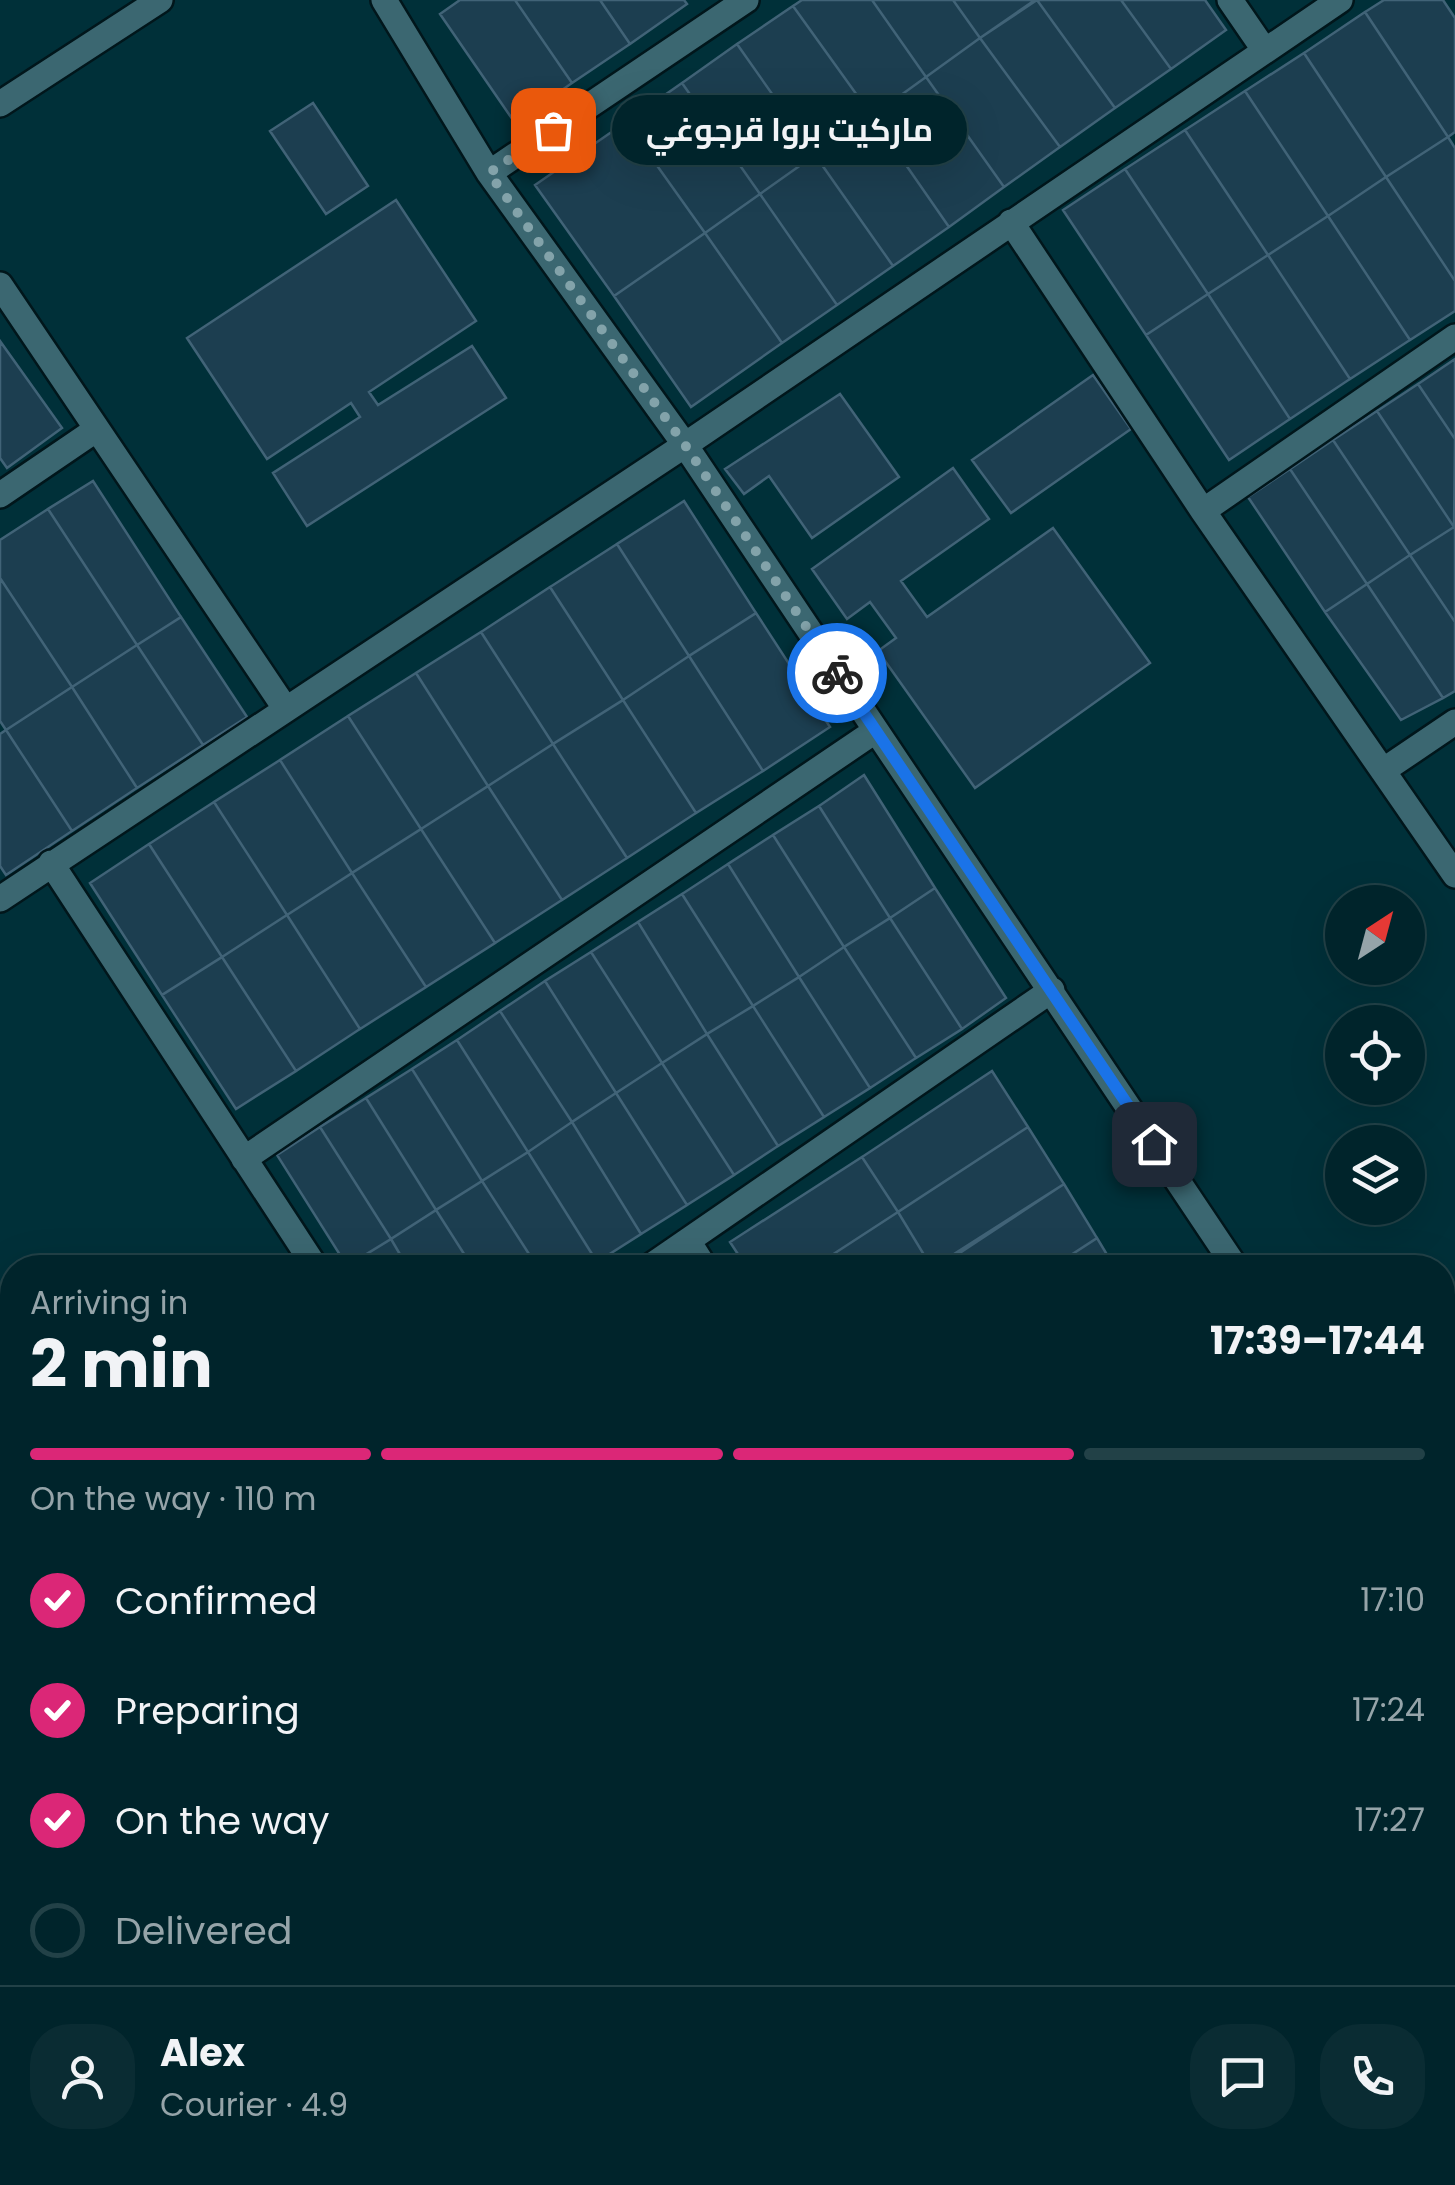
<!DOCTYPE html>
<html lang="en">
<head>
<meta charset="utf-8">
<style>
	:root { --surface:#00242b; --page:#0a2c33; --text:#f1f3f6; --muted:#95a4a9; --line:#224147; --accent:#db2777 }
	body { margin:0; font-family:Poppins,Cairo,sans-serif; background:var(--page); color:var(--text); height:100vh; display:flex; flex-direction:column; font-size:38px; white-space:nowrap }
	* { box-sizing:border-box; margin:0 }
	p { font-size:32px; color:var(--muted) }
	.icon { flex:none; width:55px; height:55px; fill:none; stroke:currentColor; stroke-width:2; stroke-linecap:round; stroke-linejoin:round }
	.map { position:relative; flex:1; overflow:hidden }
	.side { position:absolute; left:0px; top:1255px; width:1455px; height:930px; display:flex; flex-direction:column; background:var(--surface); border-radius:40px 40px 0 0; box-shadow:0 10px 40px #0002,0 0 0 2px var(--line) }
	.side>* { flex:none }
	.needle { width:65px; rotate:36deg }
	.buttons { position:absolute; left:1325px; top:885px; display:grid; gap:20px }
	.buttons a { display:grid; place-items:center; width:100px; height:100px; border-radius:50%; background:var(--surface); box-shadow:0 10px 40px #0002,0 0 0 2px var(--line); font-size:50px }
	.pin { position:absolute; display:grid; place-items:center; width:85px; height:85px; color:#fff; margin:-42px; border-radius:20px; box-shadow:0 5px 15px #0006 }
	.courier { position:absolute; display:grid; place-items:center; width:100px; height:100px; margin:-50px; border:8px solid #1a73e8; border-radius:50%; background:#fff; color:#222; box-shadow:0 2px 12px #0007 }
	.bubble { position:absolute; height:70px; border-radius:35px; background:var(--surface); box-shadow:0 10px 40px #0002,0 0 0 2px var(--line); font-size:32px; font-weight:700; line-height:70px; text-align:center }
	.summary em { font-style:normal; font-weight:700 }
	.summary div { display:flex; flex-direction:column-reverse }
	.summary { display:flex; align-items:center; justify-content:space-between; height:170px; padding:0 30px }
	h1 { font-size:65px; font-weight:700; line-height:75px }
	.bar { display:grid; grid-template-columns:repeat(4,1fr); gap:15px 10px; align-content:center; height:120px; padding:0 30px }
	.bar i { height:12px; border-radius:8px; background:var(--line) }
	.bar .selected { background:var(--accent) }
	.bar p { grid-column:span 4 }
	.line { display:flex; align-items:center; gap:25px; padding:0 30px; border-top:2px solid var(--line) }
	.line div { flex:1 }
	.round { display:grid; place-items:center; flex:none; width:105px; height:105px; border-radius:40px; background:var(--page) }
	ol { padding:0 30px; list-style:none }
	li { display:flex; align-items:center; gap:30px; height:110px }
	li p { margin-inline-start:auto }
	li .icon { padding:10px; border-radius:50%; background:var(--accent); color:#fff; stroke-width:4 }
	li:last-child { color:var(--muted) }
	li i { width:55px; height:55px; border:5px solid var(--line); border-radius:50% }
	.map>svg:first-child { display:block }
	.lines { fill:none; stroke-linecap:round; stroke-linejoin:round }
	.stream { stroke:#04161a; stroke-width:11 }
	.building { fill:#1c3e50; stroke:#416377; stroke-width:2.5 }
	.minor-casing { stroke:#01161b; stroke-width:30 }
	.minor { stroke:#3b6771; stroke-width:25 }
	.done { stroke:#83a3aa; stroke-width:10; stroke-dasharray:0 18 }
	.route { stroke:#1a73e8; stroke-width:12 }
</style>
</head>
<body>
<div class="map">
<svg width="1455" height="2185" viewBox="0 0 1455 2185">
	<rect width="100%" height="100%" fill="#003039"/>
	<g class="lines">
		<path class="stream" d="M0,1737L12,1743
			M283,2172L287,2185"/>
	</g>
	<path class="building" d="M460,0H515L572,83L515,123L440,14Z
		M515,0H600L630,44L572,83Z
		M600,0H684L687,4L630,44Z
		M802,0H872L926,77L872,116L793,6Z
		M872,0H953L980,38L926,77Z
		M953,0H1035L980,38Z
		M1037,0H1121L1171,69L1115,108Z
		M1037,0L1115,108L1060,147L980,38Z
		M1121,0H1205L1226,30L1171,69Z
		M1384,0H1443L1455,18V132L1448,137L1365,12Z
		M793,6L872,116L815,155L737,44Z
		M1365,12L1448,137L1386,177L1304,53Z
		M980,38L1060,147L1004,187L926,77Z
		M737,44L815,155L760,194L682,83Z
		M1304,53L1386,177L1328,216L1245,91Z
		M926,77L1004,187L949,227L872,116Z
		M682,83L760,194L705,233L626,122Z
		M1245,91L1328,216L1268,255L1185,130Z
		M313,103L368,186L326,214L270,131Z
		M872,116L949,227L893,266L815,155Z
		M626,122L705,233L614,296L535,185Z
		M1185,130L1268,255L1208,294L1125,169Z
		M1448,137L1455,148V281L1386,177Z
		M815,155L893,266L837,305L760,194Z
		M1125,169L1208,294L1146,335L1063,210Z
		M1386,177L1455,281V311L1410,340L1328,216Z
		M760,194L837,305L782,343L705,233Z
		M396,200L476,321L369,392L378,405L472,346L506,398L307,526L273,473L360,417L351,403L267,459L187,338Z
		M1328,216L1410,340L1350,379L1268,255Z
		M705,233L782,343L691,407L614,296Z
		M1268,255L1350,379L1290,419L1208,294Z
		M1208,294L1290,419L1229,460L1146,335Z
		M0,341L62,428L7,468L0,458Z
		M1455,359V439L1418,384Z
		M1093,375L1131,429L1011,513L972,460Z
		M1418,384L1455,439L1454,527L1377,411Z
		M840,394L899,477L812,538L769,476L744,494L725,469Z
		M1377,411L1454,527L1410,555L1333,440Z
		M1333,440L1410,555L1367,584L1290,469Z
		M953,468L989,519L901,581L927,617L1053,528L1150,663L975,788L878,651L896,638L870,602L847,619L812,569Z
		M1290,469L1367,584L1325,612L1248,497Z
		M93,481L181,617L137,645L48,509Z
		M684,501L756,613L689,656L617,544Z
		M48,509L137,645L72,687L0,578V540Z
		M1454,527L1455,529V622L1410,555Z
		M617,544L689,656L623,700L550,587Z
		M1410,555L1455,622V691L1443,698L1367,584Z
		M0,578L72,687L6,730L0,721Z
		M1367,584L1443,698L1401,720L1325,612Z
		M550,587L623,700L553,744L481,632Z
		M756,613L830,727L763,771L689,656Z
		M181,617L247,717L203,745L137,645Z
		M481,632L553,744L488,786L416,673Z
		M137,645L203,745L137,788L72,687Z
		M689,656L763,771L696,813L623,700Z
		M416,673L488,786L421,829L348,716Z
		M72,687L137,788L72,831L6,730Z
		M623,700L696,813L627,858L553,744Z
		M348,716L421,829L352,873L280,760Z
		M6,730L72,831L6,875L0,866V734Z
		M553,744L627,858L562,900L488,786Z
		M280,760L352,873L287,915L214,802Z
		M864,775L935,888L890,918L819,806Z
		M488,786L562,900L495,943L421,829Z
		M214,802L287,915L222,957L149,844Z
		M819,806L890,918L844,947L773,835Z
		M421,829L495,943L426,987L352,873Z
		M773,835L844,947L799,977L728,864Z
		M149,844L222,957L162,995L90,883Z
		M728,864L799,977L753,1006L682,894Z
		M352,873L426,987L360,1029L287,915Z
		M935,888L1006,998L962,1029L890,918Z
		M682,894L753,1006L707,1034L638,922Z
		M287,915L360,1029L296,1071L222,957Z
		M890,918L962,1029L916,1058L844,947Z
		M638,922L707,1034L662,1063L591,952Z
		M844,947L916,1058L870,1088L799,977Z
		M591,952L662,1063L616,1093L545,981Z
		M222,957L296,1071L236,1109L162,995Z
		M799,977L870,1088L824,1117L753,1006Z
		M545,981L616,1093L572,1122L500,1011Z
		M753,1006L824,1117L778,1146L707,1034Z
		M500,1011L572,1122L528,1152L457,1040Z
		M707,1034L778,1146L734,1175L662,1063Z
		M457,1040L528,1152L482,1181L412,1069Z
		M662,1063L734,1175L687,1205L616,1093Z
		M412,1069L482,1181L436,1210L366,1098Z
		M992,1071L1028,1127L898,1212L862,1157Z
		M616,1093L687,1205L641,1234L572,1122Z
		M366,1098L436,1210L391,1239L320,1127Z
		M572,1122L641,1234L597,1262L528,1152Z
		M320,1127L391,1239L347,1266L277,1155Z
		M1028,1127L1064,1184L932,1268L898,1212Z
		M528,1152L597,1262L589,1268H538L482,1181Z
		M862,1157L898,1212L812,1268H747L730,1242Z
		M482,1181L538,1268H473L436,1210Z
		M1064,1184L1097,1238L1051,1268H937Z
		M436,1210L473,1268H408L391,1239Z
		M898,1212L932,1268H812Z
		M1097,1238L1115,1268H1051Z
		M391,1239L408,1268H347V1266Z
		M1442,1615L1455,1634V1734L1442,1715Z
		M1455,1740V1823L1442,1804V1748Z
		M1442,1804L1455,1823V1897L1443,1905Z
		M1455,1949V2055L1442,2036V1957Z
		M1442,2036L1455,2055V2117L1442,2125Z
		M1455,2117V2185H1454L1442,2166V2125Z
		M1442,2166L1454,2185H1365L1362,2180L1373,2172H1442Z
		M816,2172H912L920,2185H824Z
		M912,2172H973L981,2185H920Z
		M973,2172H1025L1006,2185H981Z
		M1132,2172H1184L1192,2185H1113Z
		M1184,2172H1272L1280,2185H1192Z
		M1272,2172H1356L1362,2180L1354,2185H1280Z"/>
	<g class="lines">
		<g class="minor-casing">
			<path id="minor" d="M384,0L489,173L685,445L1236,1268
				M1230,0L1265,51
				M0,104L160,0
				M489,173L746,0
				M1011,222L1203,511L1455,875
				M0,285L285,708
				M0,495L97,429
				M1203,511L1455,337
				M1384,770L1455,722
				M51,863L316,1268
				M0,899L685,445L1340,0
				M244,1159L875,731
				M688,1241L705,1268
				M648,1268L1052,990
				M1442,1577L1455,1595
				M1442,1925L1455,1917
				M766,2172L775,2185
				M1055,2185L1073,2172"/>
		</g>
		<use href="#minor" class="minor"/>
	</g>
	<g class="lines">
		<path class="done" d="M553,130L489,173L685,445L837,673"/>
		<path class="route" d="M837,673L1154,1144"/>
	</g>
</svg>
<div class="buttons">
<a><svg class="needle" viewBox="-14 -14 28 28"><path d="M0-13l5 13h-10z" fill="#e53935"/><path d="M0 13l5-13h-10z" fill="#95a4a9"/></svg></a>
<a><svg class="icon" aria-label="locate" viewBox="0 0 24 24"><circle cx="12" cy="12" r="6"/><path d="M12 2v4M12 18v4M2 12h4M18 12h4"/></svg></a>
<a><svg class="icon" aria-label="layers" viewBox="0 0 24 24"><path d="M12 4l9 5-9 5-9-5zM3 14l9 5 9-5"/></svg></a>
</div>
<div class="pin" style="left:553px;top:130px;background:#ea580c"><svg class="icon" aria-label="bag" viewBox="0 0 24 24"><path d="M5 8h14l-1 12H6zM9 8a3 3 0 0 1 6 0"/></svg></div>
<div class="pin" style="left:1154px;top:1144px;background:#1f2937"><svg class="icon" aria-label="home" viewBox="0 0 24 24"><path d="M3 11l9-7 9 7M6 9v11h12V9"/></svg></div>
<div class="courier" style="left:837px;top:673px"><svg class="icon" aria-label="bike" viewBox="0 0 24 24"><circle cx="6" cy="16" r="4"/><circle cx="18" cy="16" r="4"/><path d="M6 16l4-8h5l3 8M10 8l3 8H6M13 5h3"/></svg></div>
<div class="bubble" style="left:612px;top:95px;width:355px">ماركيت بروا قرجوغي</div>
<section class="side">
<div class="summary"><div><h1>2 min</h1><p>Arriving in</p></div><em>17:39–17:44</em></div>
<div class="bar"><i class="selected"></i><i class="selected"></i><i class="selected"></i><i></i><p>On the way · 110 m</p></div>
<ol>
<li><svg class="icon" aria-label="check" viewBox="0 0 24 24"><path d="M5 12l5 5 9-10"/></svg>Confirmed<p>17:10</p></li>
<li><svg class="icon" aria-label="check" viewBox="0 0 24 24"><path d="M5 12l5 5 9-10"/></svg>Preparing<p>17:24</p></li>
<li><svg class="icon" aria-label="check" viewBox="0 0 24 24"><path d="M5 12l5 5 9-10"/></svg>On the way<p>17:27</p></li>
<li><i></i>Delivered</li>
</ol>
<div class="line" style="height:180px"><a class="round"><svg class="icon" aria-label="person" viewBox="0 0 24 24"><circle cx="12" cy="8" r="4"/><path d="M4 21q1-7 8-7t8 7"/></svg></a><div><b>Alex</b><p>Courier · 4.9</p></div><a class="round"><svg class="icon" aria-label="chat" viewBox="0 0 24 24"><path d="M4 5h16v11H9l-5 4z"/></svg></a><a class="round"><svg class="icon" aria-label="phone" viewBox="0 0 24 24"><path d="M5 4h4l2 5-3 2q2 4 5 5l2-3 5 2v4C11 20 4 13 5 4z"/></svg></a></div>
</section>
</div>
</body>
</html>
